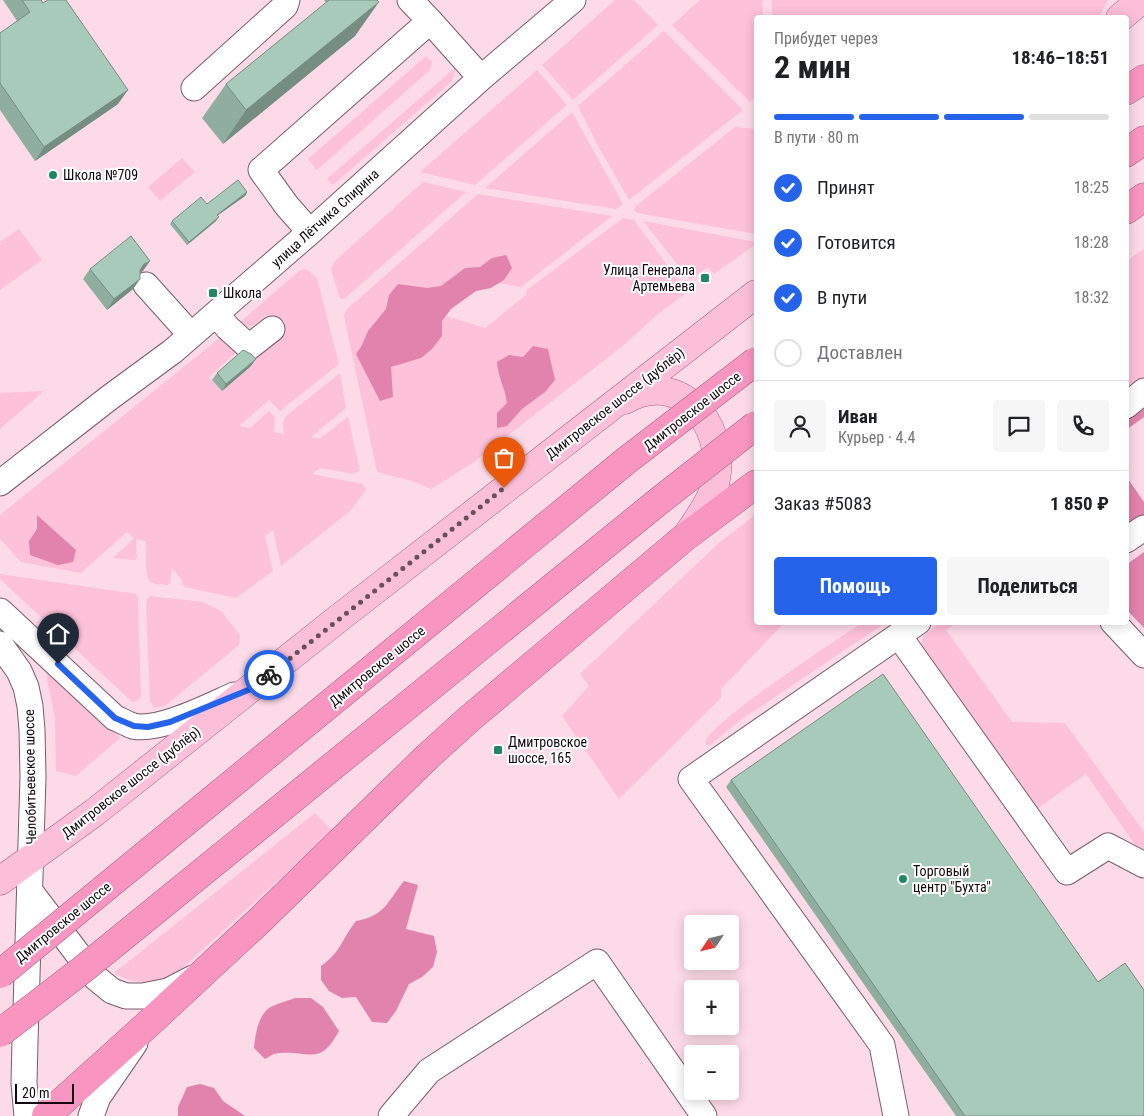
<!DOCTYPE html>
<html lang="ru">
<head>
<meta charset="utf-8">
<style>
	:root { --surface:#fff; --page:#f6f6f6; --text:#202124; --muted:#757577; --line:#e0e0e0; --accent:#2563eb }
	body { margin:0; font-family:"Roboto Condensed",sans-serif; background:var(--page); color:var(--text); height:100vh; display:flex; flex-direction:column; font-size:19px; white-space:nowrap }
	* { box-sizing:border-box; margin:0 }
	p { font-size:16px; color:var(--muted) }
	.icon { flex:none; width:28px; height:28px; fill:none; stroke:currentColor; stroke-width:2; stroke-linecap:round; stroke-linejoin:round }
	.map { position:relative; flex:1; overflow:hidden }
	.drawer { position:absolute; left:754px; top:15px; width:375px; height:610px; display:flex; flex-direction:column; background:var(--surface); border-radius:5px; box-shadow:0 2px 12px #0003 }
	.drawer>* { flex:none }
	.needle { width:32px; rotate:235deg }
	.buttons { position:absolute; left:684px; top:915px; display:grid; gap:10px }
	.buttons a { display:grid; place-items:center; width:55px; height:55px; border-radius:5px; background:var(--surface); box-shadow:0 2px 12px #0003; font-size:25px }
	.scale { position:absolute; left:15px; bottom:12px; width:59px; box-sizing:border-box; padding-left:5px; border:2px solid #13080d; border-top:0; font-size:14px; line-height:18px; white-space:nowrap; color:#13080d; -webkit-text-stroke:4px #fff; paint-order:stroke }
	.pin { position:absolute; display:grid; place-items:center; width:42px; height:42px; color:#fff; margin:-51px -21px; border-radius:50% 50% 50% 0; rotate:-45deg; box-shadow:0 0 5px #0007 }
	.pin .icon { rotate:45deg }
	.courier { position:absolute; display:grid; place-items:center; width:50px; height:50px; margin:-25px; border:4px solid #2563eb; border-radius:50%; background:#fff; color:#222; box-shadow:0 1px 6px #0007 }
	.summary em { font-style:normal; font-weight:700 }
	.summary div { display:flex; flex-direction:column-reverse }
	.summary { display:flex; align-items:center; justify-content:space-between; height:85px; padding:0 20px }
	h1 { font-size:32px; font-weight:700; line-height:38px }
	.bar { display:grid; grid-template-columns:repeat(4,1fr); gap:8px 5px; align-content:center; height:60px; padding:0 20px }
	.bar i { height:6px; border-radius:4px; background:var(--line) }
	.bar .current { background:var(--accent) }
	.bar p { grid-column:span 4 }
	.line { display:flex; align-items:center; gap:12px; padding:0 20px; border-top:1px solid var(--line) }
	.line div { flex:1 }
	.round { display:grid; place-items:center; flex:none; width:52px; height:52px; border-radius:5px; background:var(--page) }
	ol { padding:0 20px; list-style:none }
	li { display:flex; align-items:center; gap:15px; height:55px }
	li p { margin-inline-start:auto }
	li .icon { padding:5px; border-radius:50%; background:var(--accent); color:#fff; stroke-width:4 }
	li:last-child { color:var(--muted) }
	li i { width:28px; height:28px; border:2px solid var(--line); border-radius:50% }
	.action { display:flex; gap:10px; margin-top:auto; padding:10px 20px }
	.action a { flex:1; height:58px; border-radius:5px; background:var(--accent); color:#fff; font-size:20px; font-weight:700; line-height:58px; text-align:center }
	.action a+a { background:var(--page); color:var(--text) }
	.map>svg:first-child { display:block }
	.green { fill:#fdc1d9 }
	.forest { fill:#e283ad }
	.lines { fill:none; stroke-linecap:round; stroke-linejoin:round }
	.minor-casing { stroke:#7a5c68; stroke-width:27 }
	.major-casing { stroke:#a86482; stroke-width:29 }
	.highway-casing { stroke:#a86482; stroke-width:29 }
	.minor { stroke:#fff; stroke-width:25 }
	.major { stroke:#fbbfda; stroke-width:28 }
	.highway { stroke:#f995c1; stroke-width:28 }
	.highway-bridge-casing { stroke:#a86482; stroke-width:29; stroke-linecap:butt }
	.highway-bridge { stroke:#f995c1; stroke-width:28 }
	.wall { fill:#90aea0 }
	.shaded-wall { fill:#768d82 }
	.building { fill:#a8caba; stroke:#768d82 }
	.done { stroke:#655259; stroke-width:5; stroke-dasharray:0 9 }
	.route { stroke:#2563eb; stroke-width:6 }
	.poi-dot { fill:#1f8762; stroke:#fff; stroke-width:2 }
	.labels { text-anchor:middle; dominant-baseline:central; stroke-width:4; stroke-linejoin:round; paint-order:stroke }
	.poi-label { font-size:14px; fill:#13080d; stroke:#fff; text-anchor:start }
	.street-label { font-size:14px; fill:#13080d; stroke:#fff }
</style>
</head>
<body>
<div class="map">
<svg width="1144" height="1116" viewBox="0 0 1144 1116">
	<rect width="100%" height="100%" fill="#fddae7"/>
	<path class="green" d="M615,0H634L658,25L573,100L542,65Z
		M700,0H762L763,17L756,18V97L750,102L672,25Z
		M772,0H1108L1099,17L772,18Z
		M664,31L743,110L629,200L597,144L578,106Z
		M426,56L432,62L430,70L317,170L308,159Z
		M457,66L452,81L333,185L327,179Z
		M537,70L567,105L475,185L420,172Z
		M572,112L623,204L616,209L485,188Z
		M735,127L756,129V234L637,213L634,209L636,206Z
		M182,158L195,172L160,201L148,187Z
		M423,182L466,192L344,299H340L331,269L336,260Z
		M478,194L612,216L521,287L499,283C492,288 485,288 477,291C466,296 451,307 446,316L485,328L526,295L527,290L623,218L634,220L687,292L657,315L625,344L474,462L431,489L412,481L377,472L344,316L347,309Z
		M643,221L756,242V244L714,274L708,267L690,280Z
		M19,229L42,260L0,290V242Z
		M1144,249V385L1126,399V261Z
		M306,269L317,278L339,364L280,411L269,400L239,426L250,428L269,411L275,417L274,432L284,434L283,423L285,417L340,373L346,408L311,437L319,439L348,417L360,470L354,474L320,468L312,474L363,484L366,490L350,511L281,566L273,530L265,536L273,571L236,598L185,587L182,584V580L172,568L170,583L168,585C163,584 157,585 152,583C144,580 146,550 146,541L136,539L137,558L135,560L113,558L134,538L127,532L81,573L21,562L0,539V515L222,336L241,348L209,377L222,391L250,366L249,364L283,335L266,315C255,324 252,330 238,324L299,271Z
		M44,391L0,429V393Z
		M756,514V622L784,623L721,689V698L619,799L562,716L589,686L580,674L719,543Z
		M0,574L136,594L138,598L141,695L139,700L132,702L128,698L0,579Z
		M150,596L202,602L221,611L240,635L239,645L165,706L154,708L150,701L146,606L147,599Z
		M863,622L885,623L738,722L709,746L705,743C707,724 840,638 863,622Z
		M940,623H956L946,630L1012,722L1065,723L1144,832V858L1086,774L1038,808L921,645L923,636Z
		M49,668L115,729L120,738L76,776L56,771L55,719L47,679Z
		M315,813L332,831L176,974C151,983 138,986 114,973Z"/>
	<path class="forest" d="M506,255L512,268L504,280L491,288L476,291L451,309L442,321V336L432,349L421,358L391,367L393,397L380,401L356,354L362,345L368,331L386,309L389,295L398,284L427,288L441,286L465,268L480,267L492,258Z
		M533,346L548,349L555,380L545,392L522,409L507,426L497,428V413L507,403C505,387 498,378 497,362L509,355L523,357Z
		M1144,405V417L1126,430V418Z
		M1126,476L1144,502V515L1126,529Z
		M37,515L76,550L73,562L58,565L30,555L29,541L37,529Z
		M1144,552V628L1126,609V565Z
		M404,881L418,885L406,929L434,936L437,952L433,967L422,977L409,984L396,1011L387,1023L372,1022L356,997L342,998L329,991L321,980V966C342,951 341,940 356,921C385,916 387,902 404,881Z
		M295,998H311L323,1007L339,1031C320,1066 311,1051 279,1053C274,1053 269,1057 265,1059L254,1048C255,1036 258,1016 269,1008C276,1004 287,1001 295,998Z
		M200,1084L214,1088L223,1101L245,1116H178V1107L187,1087Z"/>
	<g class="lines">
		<g class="minor-casing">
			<path id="minor" d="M410,0L430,21
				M194,88L285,6L287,0
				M310,232L287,206L261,170L430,21L481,78
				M146,285L191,335
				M216,314L228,328L249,347L272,329
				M1126,406L1144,391
				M0,483L109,398L173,351L310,232L481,78L573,0
				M1126,540L1144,528
				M0,611L115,718C121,720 127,724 133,726C159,732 209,706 234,695
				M1113,622L1144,655
				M899,636L1067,872L1108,846L1144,865
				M0,644L19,671L26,687L30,706L32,730L33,777L25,1042L24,1083L27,1116
				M30,891L96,978L112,991L126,996H143L168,991L193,978
				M91,1116L98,1097L135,1043
				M391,1116L429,1071L597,962L704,1116
				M896,1116L882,1045L691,779L918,622"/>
		</g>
		<g class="major-casing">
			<path id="major" d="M1120,18L1141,0
				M625,400C680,368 726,425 716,479C713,500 699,517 688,534
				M0,881L95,812L339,618L756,294"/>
		</g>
		<g class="highway-casing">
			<path id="highway" d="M1126,91L1144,79
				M1126,153L1144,140
				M1126,210L1144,197
				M46,1116L147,1025L259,921L427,757L469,719L685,537L756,484"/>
		</g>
		<use href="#minor" class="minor"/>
		<use href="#major" class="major"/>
		<use href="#highway" class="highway"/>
		<g class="highway-bridge-casing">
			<path id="highway-bridge" d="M0,974L627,460L756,361
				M0,1033L82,970L659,501L756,425"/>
		</g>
		<use href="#highway-bridge" class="highway-bridge"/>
	</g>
	<path class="wall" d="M3,0H41L118,104L35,161L0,110V33L17,21Z
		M324,0H377L355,36L223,144L202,118L226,84L326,3Z
		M247,192L245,196L217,216L216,221L187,245L170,224L172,221L207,204Z
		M90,269L143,271L140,273V279L133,289L107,310L83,279Z
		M251,366L222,391L212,380L217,373Z
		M731,780L1098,982L1144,1116H956L726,787Z"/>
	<path class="shaded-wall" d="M379,2L355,36L223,144L246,110Z
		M128,90L118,104L35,161L44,147Z
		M247,192L245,196L214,218L217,215Z
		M219,217L216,221L187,245L189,242Z
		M150,261L143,271L137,274L144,264Z
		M140,279L133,289L107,310L114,299Z
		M256,359L251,366L222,391L226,384Z"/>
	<path class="building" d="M22,0H41L43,3L48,0H66L128,90L44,147L0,83V33L30,12Z
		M329,0H377L379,2L246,110L226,84Z
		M238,180L247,192L217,215L219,217L189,242L172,221L201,197L207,204Z
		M131,236L150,261L144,264L140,270V279L114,299L90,269Z
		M243,350L251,354L256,359L226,384L217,373Z
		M883,674L1098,982L1125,963L1144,990V1116H965L731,780Z"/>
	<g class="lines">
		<path class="done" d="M269,675L504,488"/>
		<path class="route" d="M58,664L115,718L134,726L148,727L170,722L253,688L269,675"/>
	</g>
	<g class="poi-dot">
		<circle cx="53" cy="175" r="5"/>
		<rect x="700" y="273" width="10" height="10" rx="2.5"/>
		<rect x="208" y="288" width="10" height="10" rx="2.5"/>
		<rect x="493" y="745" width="10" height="10" rx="2.5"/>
		<circle cx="903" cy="879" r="5"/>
	</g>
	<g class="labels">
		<g class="poi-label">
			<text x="63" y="175">Школа №709</text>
			<text x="695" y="270" text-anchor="end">Улица Генерала<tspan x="695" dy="16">Артемьева</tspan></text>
			<text x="223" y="293">Школа</text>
			<text x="508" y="742">Дмитровское<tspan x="508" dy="16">шоссе, 165</tspan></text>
			<text x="913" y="871">Торговый<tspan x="913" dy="16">центр "Бухта"</tspan></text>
		</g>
		<g class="street-label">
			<text transform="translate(325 218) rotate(-42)">улица Лётчика Спирина</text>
			<text transform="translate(615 403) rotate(-38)">Дмитровское шоссе (дублёр)</text>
			<text transform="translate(692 411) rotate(-38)">Дмитровское шоссе</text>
			<text transform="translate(377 666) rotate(-39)">Дмитровское шоссе</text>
			<text transform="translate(30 777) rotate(-91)">Челобитьевское шоссе</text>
			<text transform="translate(131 782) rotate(-38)">Дмитровское шоссе (дублёр)</text>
			<text transform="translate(63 922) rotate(-39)">Дмитровское шоссе</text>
		</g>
	</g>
</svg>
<div class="buttons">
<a><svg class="needle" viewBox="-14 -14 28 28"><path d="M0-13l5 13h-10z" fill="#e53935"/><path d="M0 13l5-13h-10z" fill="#757577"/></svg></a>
<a>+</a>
<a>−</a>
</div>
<div class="scale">20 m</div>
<div class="pin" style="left:504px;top:488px;background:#ea580c"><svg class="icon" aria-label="bag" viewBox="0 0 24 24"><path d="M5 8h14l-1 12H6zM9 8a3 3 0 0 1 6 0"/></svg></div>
<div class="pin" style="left:58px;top:664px;background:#1f2937"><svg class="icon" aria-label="home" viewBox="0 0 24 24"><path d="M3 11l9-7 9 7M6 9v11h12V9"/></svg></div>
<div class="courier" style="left:269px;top:675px"><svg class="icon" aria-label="bike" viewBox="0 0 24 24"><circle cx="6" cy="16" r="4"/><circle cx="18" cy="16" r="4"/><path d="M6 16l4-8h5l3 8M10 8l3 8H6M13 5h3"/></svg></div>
<section class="drawer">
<div class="summary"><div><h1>2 мин</h1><p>Прибудет через</p></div><em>18:46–18:51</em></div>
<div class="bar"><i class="current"></i><i class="current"></i><i class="current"></i><i></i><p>В пути · 80 m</p></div>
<ol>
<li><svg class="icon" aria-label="check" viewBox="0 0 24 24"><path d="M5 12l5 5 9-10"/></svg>Принят<p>18:25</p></li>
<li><svg class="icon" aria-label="check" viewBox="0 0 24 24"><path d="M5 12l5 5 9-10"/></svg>Готовится<p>18:28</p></li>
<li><svg class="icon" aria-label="check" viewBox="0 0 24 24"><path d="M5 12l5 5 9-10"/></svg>В пути<p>18:32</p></li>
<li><i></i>Доставлен</li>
</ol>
<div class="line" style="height:90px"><a class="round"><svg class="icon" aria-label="person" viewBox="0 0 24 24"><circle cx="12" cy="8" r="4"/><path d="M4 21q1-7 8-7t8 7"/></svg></a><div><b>Иван</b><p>Курьер · 4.4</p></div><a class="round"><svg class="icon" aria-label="chat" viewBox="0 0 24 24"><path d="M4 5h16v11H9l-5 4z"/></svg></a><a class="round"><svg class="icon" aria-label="phone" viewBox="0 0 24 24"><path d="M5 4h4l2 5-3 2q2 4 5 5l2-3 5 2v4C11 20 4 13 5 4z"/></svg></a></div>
<div class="line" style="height:65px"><div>Заказ #5083</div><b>1 850 ₽</b></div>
<div class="action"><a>Помощь</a><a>Поделиться</a></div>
</section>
</div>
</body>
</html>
